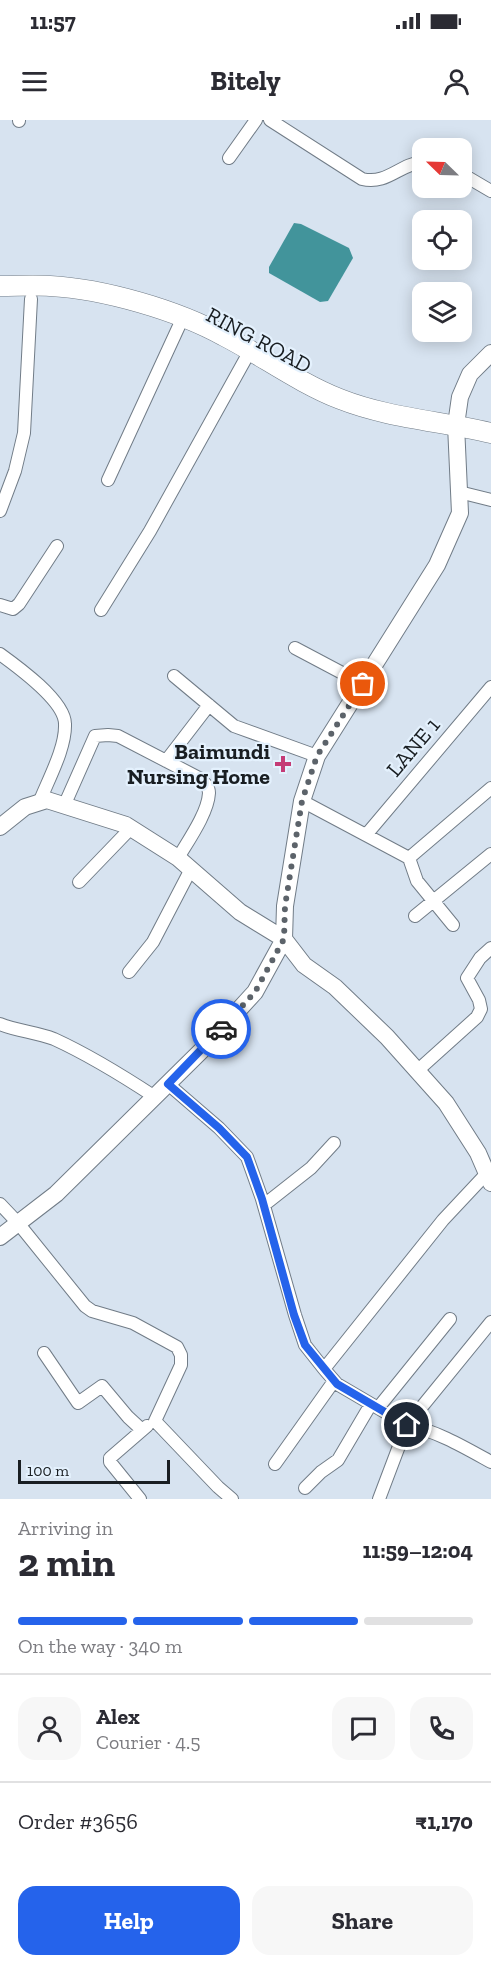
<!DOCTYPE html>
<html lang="en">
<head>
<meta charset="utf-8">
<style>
	:root { --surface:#fff; --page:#f7f7f7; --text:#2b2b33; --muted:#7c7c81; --line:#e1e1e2; --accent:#2563eb }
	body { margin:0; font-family:"Zilla Slab",serif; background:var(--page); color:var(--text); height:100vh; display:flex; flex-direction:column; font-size:22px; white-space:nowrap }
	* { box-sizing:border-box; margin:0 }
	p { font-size:20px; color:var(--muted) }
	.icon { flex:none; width:33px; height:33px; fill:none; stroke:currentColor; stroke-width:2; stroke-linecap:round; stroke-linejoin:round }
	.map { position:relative; height:1379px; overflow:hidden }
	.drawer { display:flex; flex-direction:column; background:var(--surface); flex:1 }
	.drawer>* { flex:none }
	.needle { width:39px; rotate:293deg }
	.tools { position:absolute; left:412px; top:18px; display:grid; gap:12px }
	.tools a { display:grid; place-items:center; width:60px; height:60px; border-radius:12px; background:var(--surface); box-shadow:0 3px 15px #0003; font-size:30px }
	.scale { position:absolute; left:18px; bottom:15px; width:152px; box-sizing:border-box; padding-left:6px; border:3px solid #191e22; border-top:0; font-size:16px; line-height:21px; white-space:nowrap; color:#191e22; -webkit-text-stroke:4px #e4f1fd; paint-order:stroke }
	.pin { position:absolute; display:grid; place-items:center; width:51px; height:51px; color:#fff; margin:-26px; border:3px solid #fff; border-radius:50%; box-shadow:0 2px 6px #0007 }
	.courier { position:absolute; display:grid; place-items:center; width:60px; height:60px; margin:-30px; border:4px solid #2563eb; border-radius:50%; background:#fff; color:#222; box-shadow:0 2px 8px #0007 }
	.head em { font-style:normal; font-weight:700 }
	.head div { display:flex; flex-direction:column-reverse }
	.head { display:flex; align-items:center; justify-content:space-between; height:102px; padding:0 18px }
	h1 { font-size:39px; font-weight:700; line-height:45px }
	.bar { display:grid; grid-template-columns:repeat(4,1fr); gap:9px 6px; align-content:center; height:72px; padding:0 18px }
	.bar i { height:8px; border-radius:4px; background:var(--line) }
	.bar .current { background:var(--accent) }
	.bar p { grid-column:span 4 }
	.line { display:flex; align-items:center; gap:15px; padding:0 18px; border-top:2px solid var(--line) }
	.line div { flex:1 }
	.round { display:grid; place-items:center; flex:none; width:63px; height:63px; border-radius:18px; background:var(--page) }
	.button { display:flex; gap:12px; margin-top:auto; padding:12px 18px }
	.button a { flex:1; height:69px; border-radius:18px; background:var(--accent); color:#fff; font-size:24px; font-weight:700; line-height:69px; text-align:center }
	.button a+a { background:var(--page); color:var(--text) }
	.status { display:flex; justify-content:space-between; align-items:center; height:42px; padding:0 30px; background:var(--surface); direction:ltr }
	.status svg { height:16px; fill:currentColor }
	header { display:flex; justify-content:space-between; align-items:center; height:78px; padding:0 18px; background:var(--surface); font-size:27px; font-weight:700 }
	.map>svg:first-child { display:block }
	.water { fill:#42949b }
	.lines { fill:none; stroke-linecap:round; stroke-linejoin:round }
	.street-casing { stroke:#717c87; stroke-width:14 }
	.secondary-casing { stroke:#717c87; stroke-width:18 }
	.primary-casing { stroke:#717c87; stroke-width:21 }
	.street { stroke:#fff; stroke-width:12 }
	.secondary { stroke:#fff; stroke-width:16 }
	.primary { stroke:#fff; stroke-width:20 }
	.done { stroke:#5c636a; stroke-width:6; stroke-dasharray:0 10.8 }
	.route { stroke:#2563eb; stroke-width:8 }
	.poi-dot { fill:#c53b76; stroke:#e4f1fd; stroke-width:2 }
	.labels { text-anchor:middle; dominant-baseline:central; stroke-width:4.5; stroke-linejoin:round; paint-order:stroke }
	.street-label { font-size:22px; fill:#191e22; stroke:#e4f1fd }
	.poi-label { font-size:22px; font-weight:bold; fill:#191e22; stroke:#e4f1fd; text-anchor:end }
</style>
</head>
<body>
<div class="status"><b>11:57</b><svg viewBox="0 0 49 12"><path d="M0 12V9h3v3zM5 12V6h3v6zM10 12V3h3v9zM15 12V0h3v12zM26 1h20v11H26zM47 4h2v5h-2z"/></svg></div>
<header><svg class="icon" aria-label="menu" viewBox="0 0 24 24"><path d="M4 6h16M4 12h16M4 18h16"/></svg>Bitely<svg class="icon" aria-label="person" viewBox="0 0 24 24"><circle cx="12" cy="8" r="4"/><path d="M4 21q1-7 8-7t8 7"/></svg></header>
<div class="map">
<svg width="491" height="1379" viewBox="0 0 491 1379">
	<rect width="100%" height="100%" fill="#d7e3f0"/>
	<path class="water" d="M294,103L301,104L349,128L353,138L328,181L320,182L269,153V147Z"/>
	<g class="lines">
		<g class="street-casing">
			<path id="street" d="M270,0L362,59C388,65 399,44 423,42
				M19,1V0
				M229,38L256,0
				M462,54L491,71
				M108,360L179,206
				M459,372L491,380
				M0,391L15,351L24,313L31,179
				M0,485L13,489L19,484L57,426
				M101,490L150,411L246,238
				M295,528L363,564
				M0,534C18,547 65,581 65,604C66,628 48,660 39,683
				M174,556L234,606L317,636
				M166,641L209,585
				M302,681L409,738L491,668
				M64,686L95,616L108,615L118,616L199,658C204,662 209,666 209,673C208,693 188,721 178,738
				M366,715L491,567
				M409,738L417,761L453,805
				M79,762L131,708
				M415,796L491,734
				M129,852L153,822L191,749
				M0,904C17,911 36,912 54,919C89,935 123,956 155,977
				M417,951L477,897L481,889L479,880L467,858L480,838L491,828
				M168,964L219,1008L247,1037L262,1079L295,1195L305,1225L324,1249
				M0,1084L18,1103L85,1186L92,1191L133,1203L177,1227L181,1235V1245L155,1301L218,1367L232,1379
				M264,1085L311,1048L334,1023
				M491,1202L407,1305C437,1311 464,1327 491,1342
				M44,1233L78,1283L102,1266L128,1297L141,1309
				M378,1288L450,1199
				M275,1344L334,1261
				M305,1368L321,1352L338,1340L371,1284
				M140,1379L110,1342V1338L147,1306
				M379,1379L407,1305L337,1264L324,1249L443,1100L487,1053"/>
		</g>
		<g class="secondary-casing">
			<path id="secondary" d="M0,707L25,687L47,680L126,705L178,738L240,792L284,819L304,845L335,867L387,917L446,983L478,1033L491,1063
				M0,1117L56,1074L202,930L255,872L284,819L285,786L302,681L317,636L437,445L460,393L456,305L460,277L470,254L491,233"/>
		</g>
		<g class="primary-casing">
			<path id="primary" d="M0,166C17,166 34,165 50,166C104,169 177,190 224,216C263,236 299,263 340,279C388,298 441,301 491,313"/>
		</g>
		<use href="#street" class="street"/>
		<use href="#secondary" class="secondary"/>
		<use href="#primary" class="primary"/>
	</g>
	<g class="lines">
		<path class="done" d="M221,909L255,872L284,819L285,786L302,681L317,636L363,564"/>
		<path class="route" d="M221,909L168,964L219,1008L247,1037L262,1079L294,1195L305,1225L337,1264L407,1305"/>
	</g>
	<path class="poi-dot" d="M280 635h6v6h6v6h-6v6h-6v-6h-6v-6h6z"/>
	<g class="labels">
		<g class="street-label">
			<text transform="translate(259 220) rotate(28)">RING ROAD</text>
			<text transform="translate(413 627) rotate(-50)">LANE 1</text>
		</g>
		<g class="poi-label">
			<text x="270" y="631">Baimundi<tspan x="270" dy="25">Nursing Home</tspan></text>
		</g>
	</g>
</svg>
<div class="tools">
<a><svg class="needle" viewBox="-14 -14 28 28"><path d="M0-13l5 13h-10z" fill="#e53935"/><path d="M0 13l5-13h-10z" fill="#7c7c81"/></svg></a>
<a><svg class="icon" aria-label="locate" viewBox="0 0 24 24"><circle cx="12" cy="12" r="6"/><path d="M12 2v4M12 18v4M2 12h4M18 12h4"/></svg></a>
<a><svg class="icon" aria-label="layers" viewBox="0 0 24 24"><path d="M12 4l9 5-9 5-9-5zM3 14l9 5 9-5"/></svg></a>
</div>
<div class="scale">100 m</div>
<div class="pin" style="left:363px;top:564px;background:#ea580c"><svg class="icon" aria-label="bag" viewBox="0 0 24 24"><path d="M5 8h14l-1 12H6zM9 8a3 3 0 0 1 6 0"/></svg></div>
<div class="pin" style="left:407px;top:1305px;background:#1f2937"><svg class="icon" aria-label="home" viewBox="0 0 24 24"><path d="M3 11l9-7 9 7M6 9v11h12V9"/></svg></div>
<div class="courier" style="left:221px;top:909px"><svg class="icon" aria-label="car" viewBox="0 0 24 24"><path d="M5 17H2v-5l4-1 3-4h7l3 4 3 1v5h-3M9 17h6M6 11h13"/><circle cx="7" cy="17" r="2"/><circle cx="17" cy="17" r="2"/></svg></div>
</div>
<section class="drawer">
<div class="head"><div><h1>2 min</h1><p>Arriving in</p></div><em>11:59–12:04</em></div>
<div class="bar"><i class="current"></i><i class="current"></i><i class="current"></i><i></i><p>On the way · 340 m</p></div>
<div class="line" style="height:108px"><a class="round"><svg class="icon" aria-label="person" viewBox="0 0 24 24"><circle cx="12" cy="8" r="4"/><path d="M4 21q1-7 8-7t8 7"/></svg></a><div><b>Alex</b><p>Courier · 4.5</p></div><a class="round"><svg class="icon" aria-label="chat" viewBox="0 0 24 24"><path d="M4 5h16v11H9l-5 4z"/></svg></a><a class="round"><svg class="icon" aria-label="phone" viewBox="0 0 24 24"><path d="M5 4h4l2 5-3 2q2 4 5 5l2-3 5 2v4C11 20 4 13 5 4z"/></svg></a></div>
<div class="line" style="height:78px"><div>Order #3656</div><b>₹1,170</b></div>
<div class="button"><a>Help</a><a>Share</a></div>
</section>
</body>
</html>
